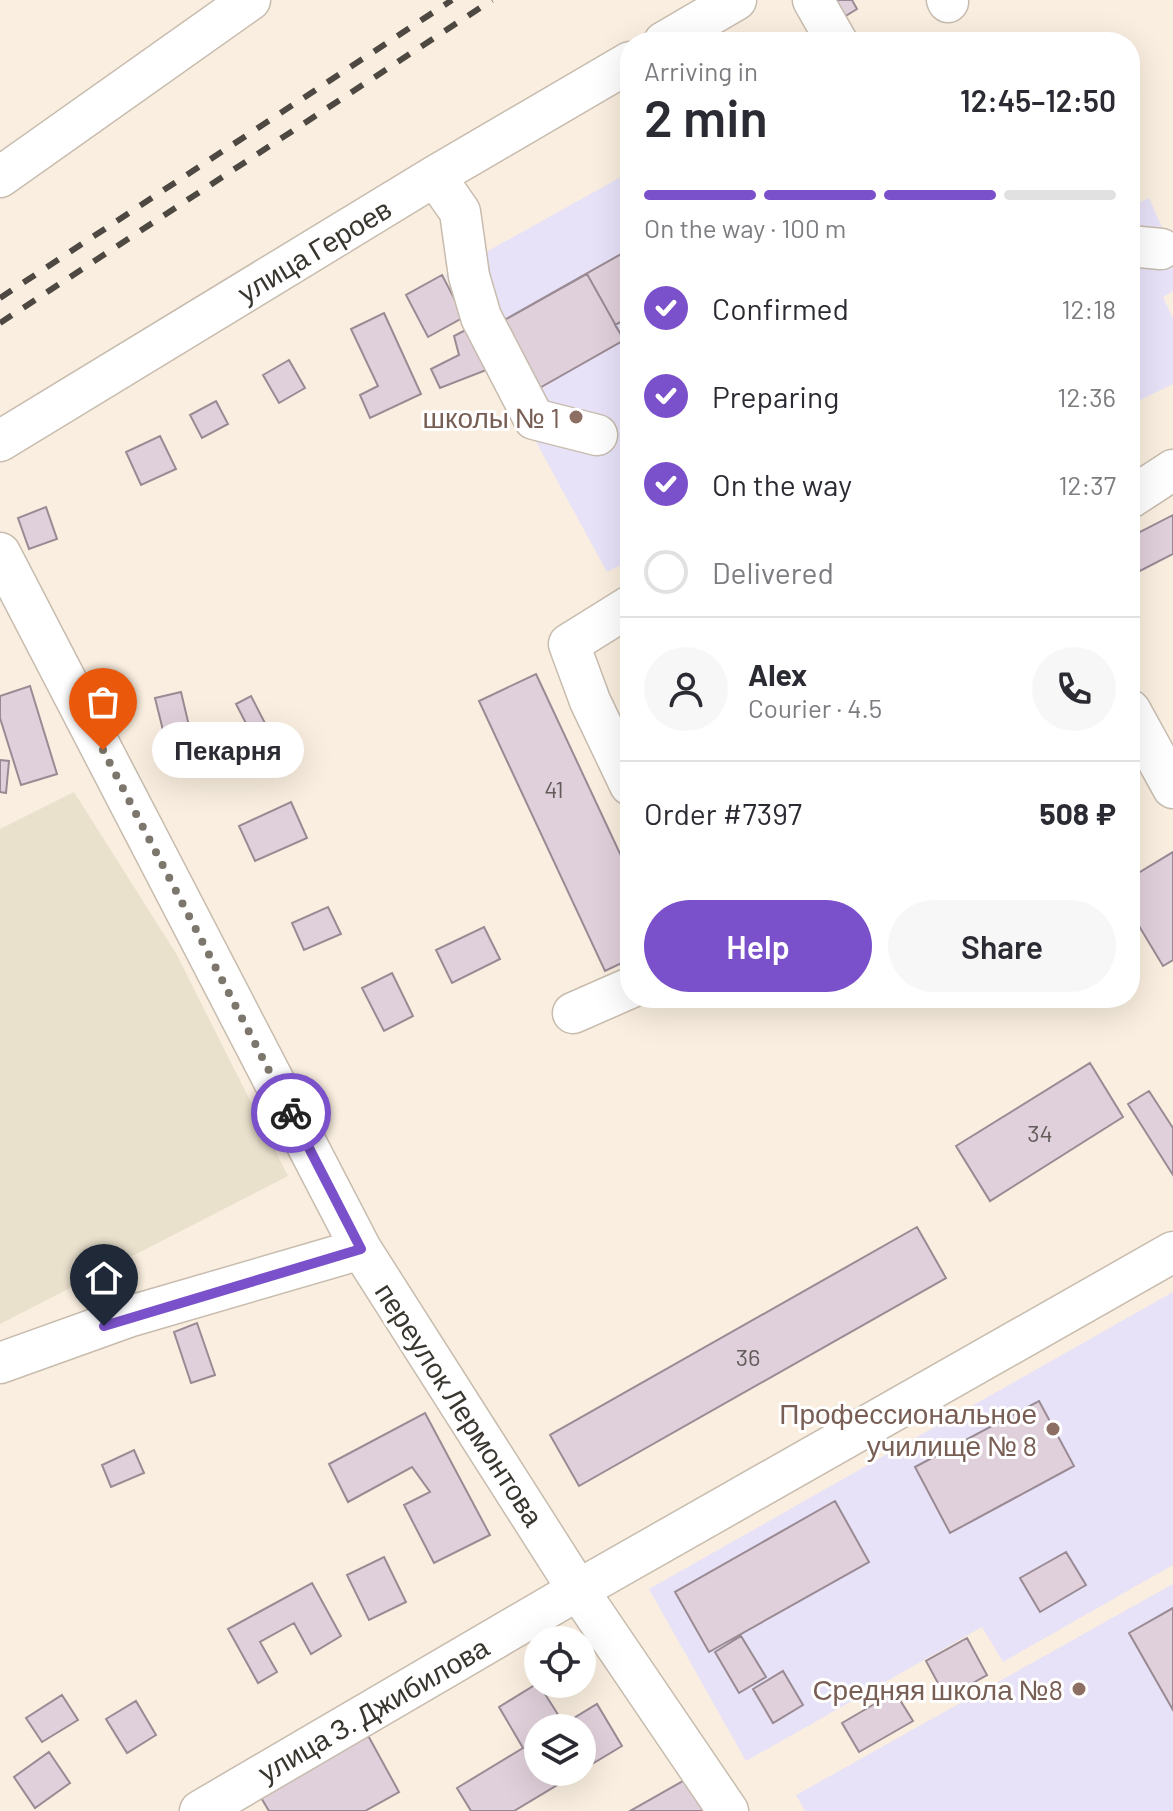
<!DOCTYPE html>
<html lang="en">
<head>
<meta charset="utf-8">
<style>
	:root { --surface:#fff; --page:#f7f7f7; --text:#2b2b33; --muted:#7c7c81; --line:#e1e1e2; --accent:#7a51ca }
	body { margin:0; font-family:Barlow,sans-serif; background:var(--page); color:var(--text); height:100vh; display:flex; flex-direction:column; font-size:30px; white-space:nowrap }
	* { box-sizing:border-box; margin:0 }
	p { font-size:26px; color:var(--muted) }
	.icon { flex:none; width:44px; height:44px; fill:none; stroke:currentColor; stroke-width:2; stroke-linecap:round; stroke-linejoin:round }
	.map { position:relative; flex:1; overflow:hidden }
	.details { position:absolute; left:620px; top:32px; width:520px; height:976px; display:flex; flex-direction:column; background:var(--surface); border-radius:32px; box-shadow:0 8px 32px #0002 }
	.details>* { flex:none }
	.controls { position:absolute; left:524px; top:1626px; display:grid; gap:16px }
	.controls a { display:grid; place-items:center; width:72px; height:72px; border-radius:50%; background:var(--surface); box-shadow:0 8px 32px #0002; font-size:40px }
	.pin { position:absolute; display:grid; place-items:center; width:68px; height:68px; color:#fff; margin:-82px -34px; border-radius:50% 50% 50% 0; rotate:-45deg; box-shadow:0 0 8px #0007 }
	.pin .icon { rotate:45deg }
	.courier { position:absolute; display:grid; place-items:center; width:80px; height:80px; margin:-40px; border:6px solid #7a51ca; border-radius:50%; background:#fff; color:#222; box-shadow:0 2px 10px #0007 }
	.bubble { position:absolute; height:56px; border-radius:28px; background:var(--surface); box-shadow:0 8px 32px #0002; font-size:26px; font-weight:600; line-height:56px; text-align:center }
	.summary em { font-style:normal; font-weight:600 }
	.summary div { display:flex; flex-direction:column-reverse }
	.summary { display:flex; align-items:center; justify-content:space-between; height:136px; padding:0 24px }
	h1 { font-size:52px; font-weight:600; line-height:60px }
	.bar { display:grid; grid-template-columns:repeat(4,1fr); gap:12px 8px; align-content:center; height:96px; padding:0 24px }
	.bar i { height:10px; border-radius:6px; background:var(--line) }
	.bar .selected { background:var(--accent) }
	.bar p { grid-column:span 4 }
	.line { display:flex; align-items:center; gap:20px; padding:0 24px; border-top:2px solid var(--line) }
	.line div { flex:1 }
	.round { display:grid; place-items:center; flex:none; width:84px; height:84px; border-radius:42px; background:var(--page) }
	ol { padding:0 24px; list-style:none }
	li { display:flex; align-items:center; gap:24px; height:88px }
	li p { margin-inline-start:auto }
	li .icon { padding:8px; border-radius:50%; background:var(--accent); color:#fff; stroke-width:4 }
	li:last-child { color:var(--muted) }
	li i { width:44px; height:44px; border:4px solid var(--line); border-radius:50% }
	.primary-button { display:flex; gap:16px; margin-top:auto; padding:16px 24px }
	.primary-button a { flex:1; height:92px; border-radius:48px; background:var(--accent); color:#fff; font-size:32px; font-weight:600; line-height:92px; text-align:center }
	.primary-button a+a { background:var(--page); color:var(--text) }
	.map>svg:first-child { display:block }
	.industrial { fill:#eae1cd }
	.education { fill:#e7e2f8 }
	.building { fill:#e0d0db; stroke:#998a94; stroke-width:2 }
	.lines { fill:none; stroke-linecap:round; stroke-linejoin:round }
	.minor-casing { stroke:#c7bcae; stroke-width:43 }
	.minor { stroke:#fff; stroke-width:40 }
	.rail { stroke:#4d4841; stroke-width:6; stroke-dasharray:14 14; stroke-linecap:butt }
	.done { stroke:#7c766d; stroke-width:8; stroke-dasharray:0 14.4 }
	.route { stroke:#7a51ca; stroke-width:10 }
	.education-dot { fill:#8d6e63; stroke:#fff; stroke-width:3 }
	.labels { text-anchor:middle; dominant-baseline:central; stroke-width:6; stroke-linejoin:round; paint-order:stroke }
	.number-label { font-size:24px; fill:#635c5a }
	.street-label { font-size:28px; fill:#39352f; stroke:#fff }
	.education-label { font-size:28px; fill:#785e54; stroke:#fff; text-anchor:end }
</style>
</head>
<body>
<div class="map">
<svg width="1173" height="1811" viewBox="0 0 1173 1811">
	<rect width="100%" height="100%" fill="#f9eedf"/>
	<path class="industrial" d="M74,792L177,955L288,1176L0,1324V829Z"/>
	<path class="education" d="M630,172V560L607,572L445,275Z
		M1149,198L1173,253V291L1163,297L1173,319V384L1130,405V207Z
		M1173,1292V1565L1003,1662L982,1627L746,1761L649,1589Z
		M1173,1584V1811H805L796,1795Z"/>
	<path class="building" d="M827,0H852L857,9L839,20Z
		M630,249V317L615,325L624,340L529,394L492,327Z
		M587,274L624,340L529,394L492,327Z
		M442,275L464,317L428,337L406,295Z
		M384,313L421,394L370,418L360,395L378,386L351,329Z
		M473,326L494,367L440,388L431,369L459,355L454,336Z
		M289,360L305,388L279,403L263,375Z
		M216,401L228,424L202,438L190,415Z
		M160,436L176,469L141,485L126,452Z
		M46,507L57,539L29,549L18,518Z
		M1173,515V554L1130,576V537Z
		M536,674L630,875V959L605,971L479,701Z
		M30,686L57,774L21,785L0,718V696Z
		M181,692L199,768L174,775L155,698Z
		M251,696L283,758L268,766L236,704Z
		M0,760L9,761L6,793L0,792Z
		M291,802L307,838L255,861L239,826Z
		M1173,852V960L1163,966L1130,911V878Z
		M328,907L341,934L304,950L292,923Z
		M484,927L500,959L452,983L436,950Z
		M392,973L413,1016L384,1031L362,988Z
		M1090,1063L1123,1117L990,1201L956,1146Z
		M1149,1091L1173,1128V1175L1128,1104Z
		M917,1227L946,1278L579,1486L550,1435Z
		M197,1323L215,1375L191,1383L174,1332Z
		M1039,1401L1074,1466L950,1533L915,1467Z
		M425,1413L490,1535L434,1563L404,1505L430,1492L412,1467L348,1502L329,1464Z
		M134,1450L144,1473L111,1487L102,1465Z
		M835,1501L869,1562L709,1652L675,1592Z
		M1066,1552L1086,1585L1040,1612L1020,1578Z
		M384,1557L406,1602L369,1620L347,1575Z
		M312,1583L341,1636L311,1654L294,1623L260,1642L277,1672L258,1683L228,1629Z
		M1173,1608V1710L1129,1633Z
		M741,1636L766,1677L739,1693L715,1652Z
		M967,1638L987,1675L946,1698L926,1661Z
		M783,1671L803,1705L773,1723L753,1689Z
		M538,1683L564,1724L597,1704L622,1746L582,1770V1728H538V1772H579L514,1811H471L457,1788L523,1748L499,1707Z
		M895,1692L913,1721L859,1752L842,1723Z
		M62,1695L78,1720L42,1742L26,1718Z
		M136,1701L156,1735L127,1753L106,1719Z
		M365,1730L399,1792L365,1811H269L257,1791Z
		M49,1752L70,1783L35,1808L14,1777Z
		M690,1777L709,1811H630Z"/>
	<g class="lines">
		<g class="minor-casing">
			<path id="minor" d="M813,0L837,42
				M947,0L948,2
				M664,42L736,0
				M435,176L460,212L469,276L481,317L534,419L597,435
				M0,177L250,0
				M1130,246L1161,249
				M0,441L435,176L630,62
				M1130,498L1173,470
				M0,553L361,1249L578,1590L728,1811
				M630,606L569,644L590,701L630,785
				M1130,710L1173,788
				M573,1013L630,988
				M0,1363L131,1316L361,1249
				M200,1811L578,1590L1173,1252"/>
		</g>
		<use href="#minor" class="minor"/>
		<path class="rail" d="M0,298L452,0
			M0,323L492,0"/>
	</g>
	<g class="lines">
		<path class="done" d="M103,750L291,1113"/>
		<path class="route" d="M104,1326L361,1249L291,1113"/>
	</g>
	<g class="education-dot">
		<circle cx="576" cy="417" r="8"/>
		<circle cx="1053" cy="1429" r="8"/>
		<circle cx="1079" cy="1689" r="8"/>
	</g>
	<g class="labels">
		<g class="number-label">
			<text x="554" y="788">41</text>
			<text x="1040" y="1132">34</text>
			<text x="748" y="1356">36</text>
		</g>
		<g class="street-label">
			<text transform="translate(314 250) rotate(-31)">улица Героев</text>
			<text transform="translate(460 1404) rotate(57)">переулок Лермонтова</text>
			<text transform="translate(373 1709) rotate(-30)">улица З. Джибилова</text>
		</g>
		<g class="education-label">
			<text x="560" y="417">школы № 1</text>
			<text x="1037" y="1413">Профессиональное<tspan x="1037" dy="32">училище № 8</tspan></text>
			<text x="1063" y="1689">Средняя школа №8</text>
		</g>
	</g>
</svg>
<div class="controls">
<a><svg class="icon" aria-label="locate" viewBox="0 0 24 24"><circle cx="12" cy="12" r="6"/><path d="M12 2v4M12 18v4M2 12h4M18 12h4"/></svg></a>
<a><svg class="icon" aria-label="layers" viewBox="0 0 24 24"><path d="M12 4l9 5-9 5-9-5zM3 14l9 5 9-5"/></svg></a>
</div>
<div class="pin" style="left:103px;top:750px;background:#ea580c"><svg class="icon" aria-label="bag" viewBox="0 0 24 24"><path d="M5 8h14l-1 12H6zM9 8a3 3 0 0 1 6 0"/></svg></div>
<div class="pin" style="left:104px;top:1326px;background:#1f2937"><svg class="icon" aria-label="home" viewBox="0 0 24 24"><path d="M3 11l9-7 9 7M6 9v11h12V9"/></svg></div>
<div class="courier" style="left:291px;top:1113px"><svg class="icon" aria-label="bike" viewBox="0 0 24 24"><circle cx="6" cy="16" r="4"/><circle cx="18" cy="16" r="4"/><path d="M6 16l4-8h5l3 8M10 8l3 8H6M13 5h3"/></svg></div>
<div class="bubble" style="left:152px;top:722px;width:152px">Пекарня</div>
<section class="details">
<div class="summary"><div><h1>2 min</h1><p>Arriving in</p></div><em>12:45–12:50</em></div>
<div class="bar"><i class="selected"></i><i class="selected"></i><i class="selected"></i><i></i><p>On the way · 100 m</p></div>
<ol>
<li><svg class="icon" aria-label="check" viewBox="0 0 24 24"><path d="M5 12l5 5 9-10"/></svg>Confirmed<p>12:18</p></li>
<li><svg class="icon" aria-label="check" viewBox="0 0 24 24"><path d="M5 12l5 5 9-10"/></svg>Preparing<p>12:36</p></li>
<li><svg class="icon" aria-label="check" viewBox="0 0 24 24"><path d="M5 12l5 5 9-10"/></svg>On the way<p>12:37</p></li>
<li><i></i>Delivered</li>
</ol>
<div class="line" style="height:144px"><a class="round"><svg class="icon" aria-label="person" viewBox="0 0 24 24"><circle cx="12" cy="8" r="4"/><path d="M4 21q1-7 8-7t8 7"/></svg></a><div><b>Alex</b><p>Courier · 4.5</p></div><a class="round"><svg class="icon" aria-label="phone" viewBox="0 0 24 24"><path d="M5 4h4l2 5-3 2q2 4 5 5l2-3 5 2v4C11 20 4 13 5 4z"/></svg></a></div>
<div class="line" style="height:104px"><div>Order #7397</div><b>508 ₽</b></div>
<div class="primary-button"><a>Help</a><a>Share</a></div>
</section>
</div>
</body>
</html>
